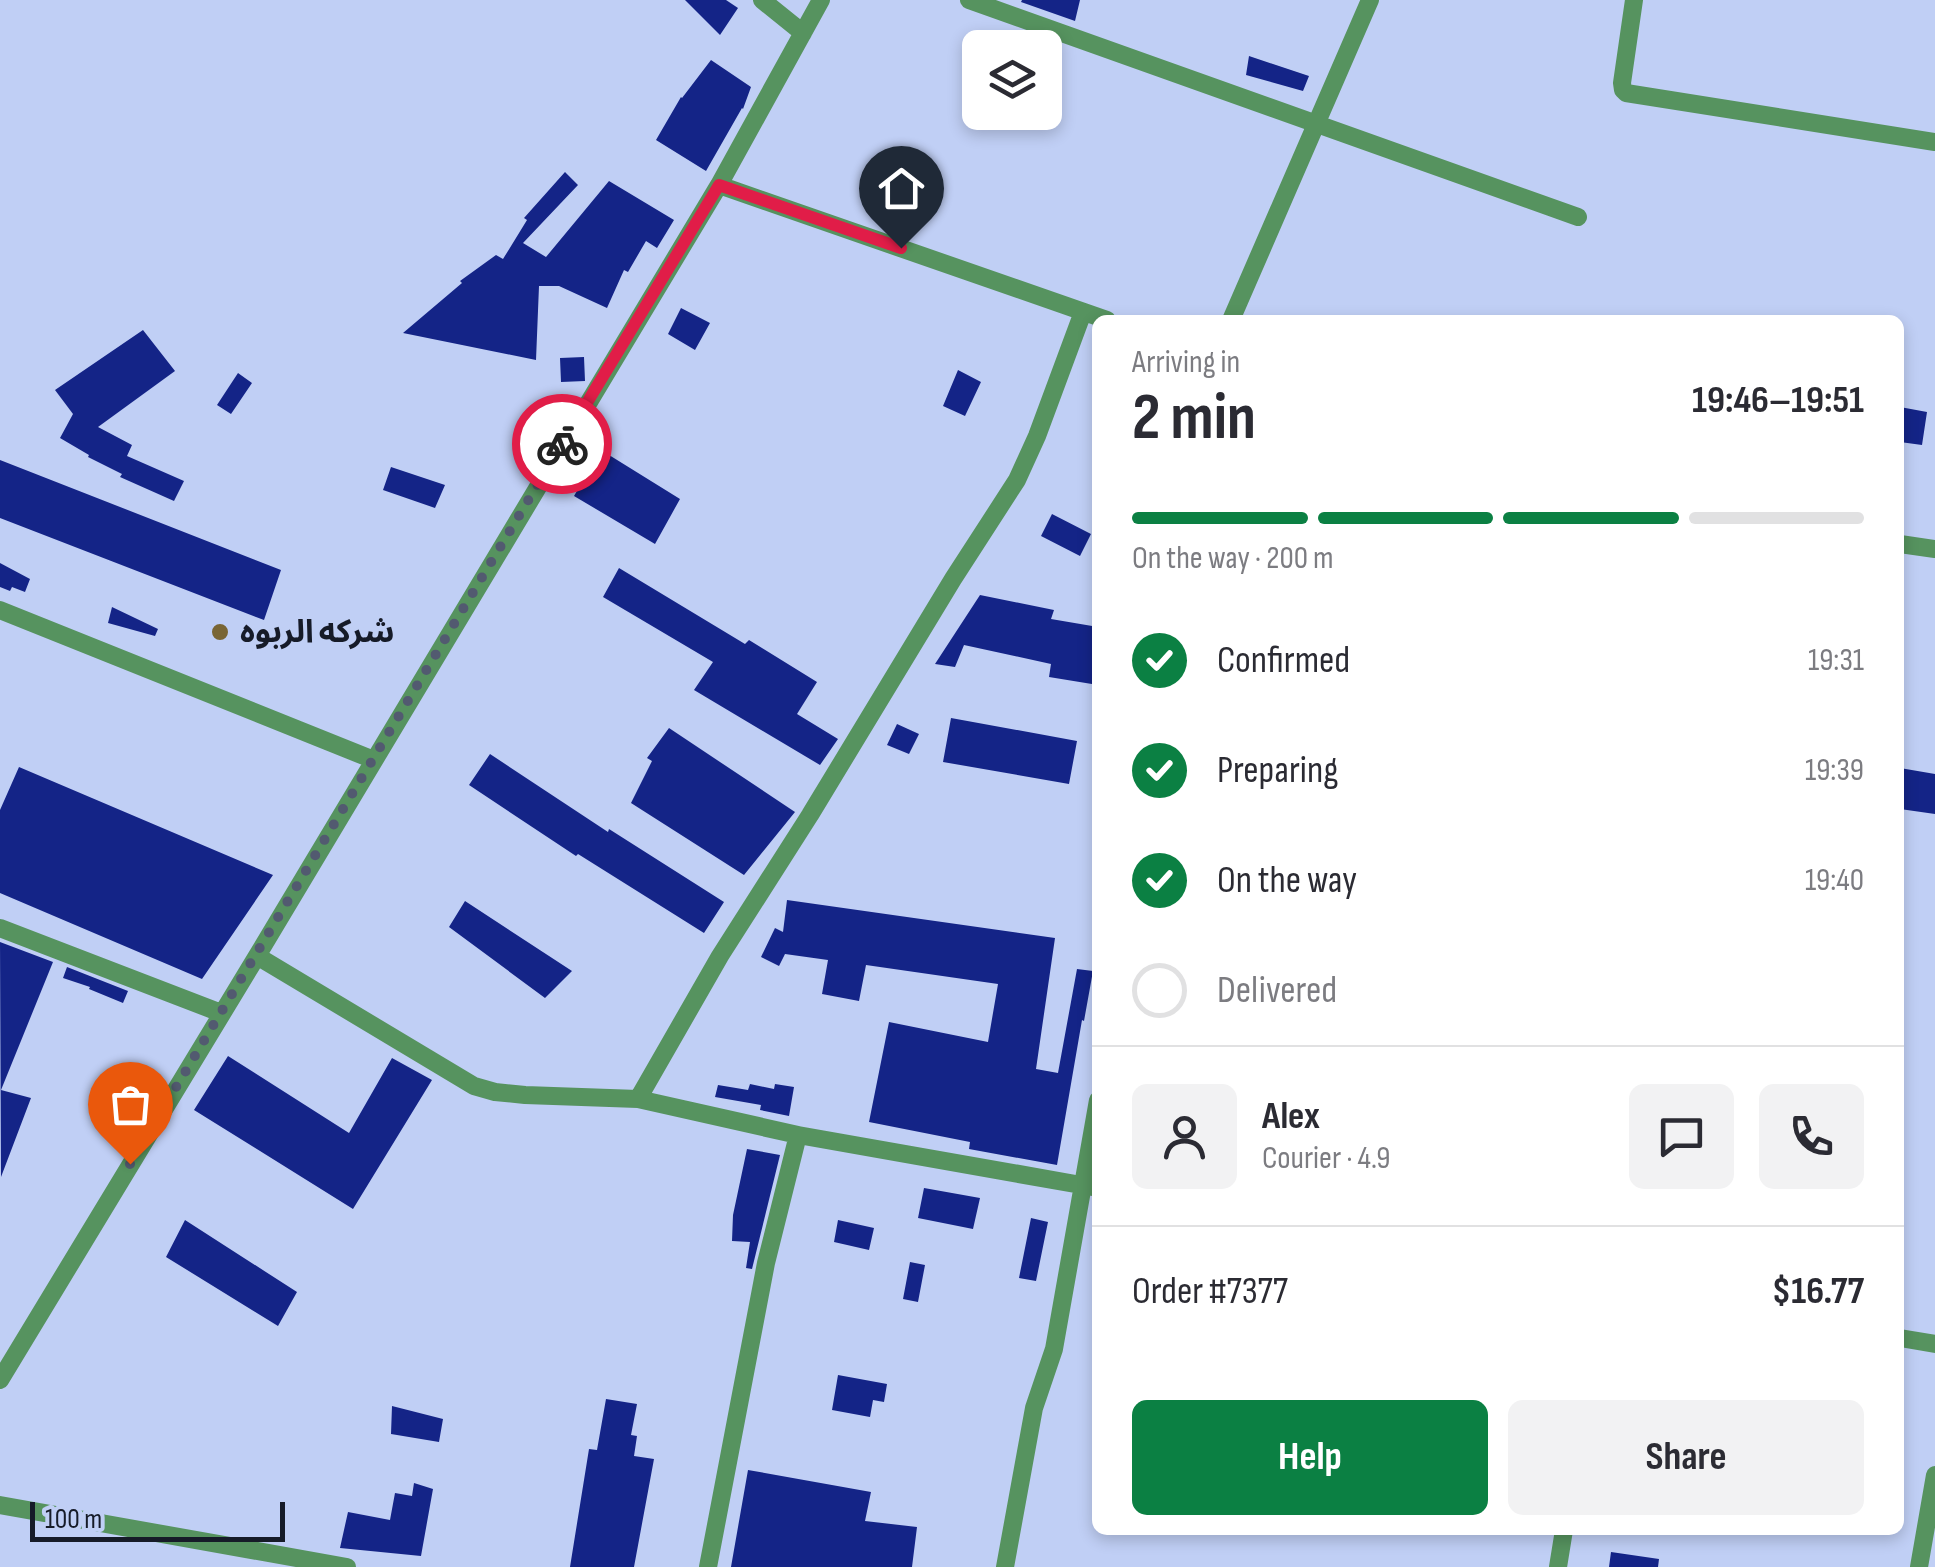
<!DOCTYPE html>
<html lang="en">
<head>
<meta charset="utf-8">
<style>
	:root { --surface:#fff; --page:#f2f2f3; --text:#2b2b33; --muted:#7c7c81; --line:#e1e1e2; --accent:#0b8043 }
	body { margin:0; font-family:"Sofia Sans Condensed","Noto Sans Arabic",sans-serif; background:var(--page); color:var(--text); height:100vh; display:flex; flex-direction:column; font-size:38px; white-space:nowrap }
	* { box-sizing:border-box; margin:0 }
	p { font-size:32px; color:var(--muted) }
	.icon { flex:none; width:55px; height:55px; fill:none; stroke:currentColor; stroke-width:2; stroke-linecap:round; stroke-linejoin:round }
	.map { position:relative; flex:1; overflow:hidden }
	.side { position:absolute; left:1092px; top:315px; width:812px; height:1220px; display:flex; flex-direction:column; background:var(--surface); border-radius:15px; box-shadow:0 5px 15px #0003 }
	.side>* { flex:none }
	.tools { position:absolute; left:962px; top:30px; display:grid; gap:20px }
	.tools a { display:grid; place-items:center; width:100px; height:100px; border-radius:15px; background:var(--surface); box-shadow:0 5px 15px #0003; font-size:50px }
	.scale { position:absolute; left:30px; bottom:25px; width:255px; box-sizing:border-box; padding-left:10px; border:5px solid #161b28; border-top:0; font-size:28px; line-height:35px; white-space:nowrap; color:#161b28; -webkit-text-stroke:8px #c0cff5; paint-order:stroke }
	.pin { position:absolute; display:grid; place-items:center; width:85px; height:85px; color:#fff; margin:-102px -42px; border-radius:50% 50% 50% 0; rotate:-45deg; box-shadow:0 0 10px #0007 }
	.pin .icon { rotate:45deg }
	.courier { position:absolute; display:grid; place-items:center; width:100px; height:100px; margin:-50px; border:8px solid #e11d48; border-radius:50%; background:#fff; color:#222; box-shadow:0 2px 12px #0007 }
	.overview em { font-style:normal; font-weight:700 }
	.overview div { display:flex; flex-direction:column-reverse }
	.overview { display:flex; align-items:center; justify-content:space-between; height:170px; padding:0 40px }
	h1 { font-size:65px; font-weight:700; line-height:75px }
	.bar { display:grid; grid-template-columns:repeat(4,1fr); gap:15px 10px; align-content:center; height:120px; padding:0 40px }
	.bar i { height:12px; border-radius:8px; background:var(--line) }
	.bar .active { background:var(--accent) }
	.bar p { grid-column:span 4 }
	.line { display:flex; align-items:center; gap:25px; padding:0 40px; border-top:2px solid var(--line) }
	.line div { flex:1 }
	.round { display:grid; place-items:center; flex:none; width:105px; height:105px; border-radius:15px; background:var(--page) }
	ol { padding:0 40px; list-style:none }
	li { display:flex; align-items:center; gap:30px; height:110px }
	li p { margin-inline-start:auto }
	li .icon { padding:10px; border-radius:50%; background:var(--accent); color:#fff; stroke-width:4 }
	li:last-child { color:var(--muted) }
	li i { width:55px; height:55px; border:5px solid var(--line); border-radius:50% }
	.primary-button { display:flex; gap:20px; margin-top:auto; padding:20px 40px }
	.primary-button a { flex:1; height:115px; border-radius:15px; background:var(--accent); color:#fff; font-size:40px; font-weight:700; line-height:115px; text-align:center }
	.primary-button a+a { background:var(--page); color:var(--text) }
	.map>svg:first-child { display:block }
	.building { fill:#142487 }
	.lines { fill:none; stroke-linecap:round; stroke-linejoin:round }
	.minor { stroke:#56935f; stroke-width:18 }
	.done { stroke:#525a70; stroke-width:10; stroke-dasharray:0 18 }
	.route { stroke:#e11d48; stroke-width:12 }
	.poi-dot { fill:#796534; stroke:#c0cff5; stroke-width:4 }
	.labels { text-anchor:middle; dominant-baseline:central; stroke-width:10; stroke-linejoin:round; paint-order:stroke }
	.poi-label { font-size:32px; font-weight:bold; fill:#161b28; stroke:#c0cff5; text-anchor:start }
</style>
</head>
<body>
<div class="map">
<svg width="1935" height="1567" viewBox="0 0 1935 1567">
	<rect width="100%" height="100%" fill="#c0cff5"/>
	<path class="building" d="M685,0H726L738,8L720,35Z
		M1022,0H1080L1075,21L1021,2Z
		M1249,56L1309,76L1303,91L1246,75Z
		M711,60L751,87L743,109L742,108L706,171L656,140L681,97L682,98Z
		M565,172L578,185L523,243L546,257L609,181L674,220L657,248L646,241L628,272L624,270L607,308L559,286H539L536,360L403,333L462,283L460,281L496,255L503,259L527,220L524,218Z
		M681,308L710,323L695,350L668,334Z
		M143,330L175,371L98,427L132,445L127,456L184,481L174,501L120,477L122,474L88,457L89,455L60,438L73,414L55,390Z
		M584,357L585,381L561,382L560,358Z
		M958,370L981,382L965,416L943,406Z
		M238,373L252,383L231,414L217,405Z
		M1900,407L1927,412L1922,445L1900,442Z
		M601,450L680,499L655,544L574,496Z
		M0,460L281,570L264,620L0,518Z
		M391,467L445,485L435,508L383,490Z
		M1052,514L1091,534L1080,556L1041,536Z
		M0,563L30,579L25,592L12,587L10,591L0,587Z
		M619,568L745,644L749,640L817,682L797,714L838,739L820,765L694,690L713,662L603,597Z
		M980,595L1054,610L1051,619L1098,627V685L1049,677L1051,664L964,645L955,667L935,664Z
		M112,607L158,629L155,636L108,623Z
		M951,718L1077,741L1069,784L943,762Z
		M897,724L919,734L909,754L887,745Z
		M669,728L795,812L744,875L631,803L652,761L647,758Z
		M490,754L608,832L609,829L724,902L704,933L578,854L576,856L469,785Z
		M19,767L273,875L202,979L0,893V810Z
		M1900,768L1935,774V814L1900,809Z
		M787,900L1055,938L1036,1069L1058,1073L1077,969L1093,971L1084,1021L1082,1020L1057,1165L969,1149L970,1142L869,1122L889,1022L988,1042L998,984L866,965L859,1001L822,994L828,960L785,954L779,966L761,957L775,928L783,932Z
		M465,901L572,971L545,998L449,927Z
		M0,942L53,962L1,1090L31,1098L1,1177Z
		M67,967L128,991L123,1003L89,989L90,987L63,978Z
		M228,1056L349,1133L392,1058L432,1080L353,1209L194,1110Z
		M750,1084L774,1089L775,1084L794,1087L789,1116L760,1110L761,1105L715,1097L718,1085L748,1090Z
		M747,1149L780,1155L752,1269L746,1268L750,1242L732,1241L733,1215Z
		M924,1188L980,1198L973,1229L918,1218Z
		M1031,1218L1048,1222L1036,1281L1019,1278Z
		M185,1220L297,1292L278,1326L166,1257Z
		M838,1220L874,1228L869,1250L834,1242Z
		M910,1262L925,1265L918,1302L903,1299Z
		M838,1375L887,1384L884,1402L873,1400L870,1417L832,1410Z
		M606,1399L637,1404L631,1435L637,1436L634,1456L654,1459L634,1567H570L589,1449L597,1450Z
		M392,1406L443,1419L439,1442L391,1434Z
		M748,1470L871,1492L865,1521L917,1527L912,1567H731Z
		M414,1483L433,1489L421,1556L340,1548L348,1512L390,1520L395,1493L412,1496Z
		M1611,1552L1659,1559L1658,1567H1609Z"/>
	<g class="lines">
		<path class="minor" d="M762,0L803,33
			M969,0L1578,217
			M1634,0L1622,83L1623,90L1626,93L1935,142
			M719,185L1107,320
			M1231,320L1370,0
			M1900,544L1935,549
			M0,610L374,760
			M0,928L221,1013
			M257,956L474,1086L495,1092L525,1095L638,1099L798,1135L1098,1188
			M638,1099L720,956L810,815L953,579L1017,480L1037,436L1083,312
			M1900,1338L1935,1344
			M0,1380L257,956L719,185L821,0
			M0,1505L347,1567
			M708,1567L766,1263L798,1135
			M1005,1567L1034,1408L1054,1349L1098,1100
			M1558,1567L1564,1530
			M1919,1567L1935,1475"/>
	</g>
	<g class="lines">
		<path class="done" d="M130,1164L562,444"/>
		<path class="route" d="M562,444L719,185L901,248"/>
	</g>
	<circle class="poi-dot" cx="220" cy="632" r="10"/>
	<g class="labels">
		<g class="poi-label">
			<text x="240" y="632">شركه الربوه</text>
		</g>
	</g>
</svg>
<div class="tools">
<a><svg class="icon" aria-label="layers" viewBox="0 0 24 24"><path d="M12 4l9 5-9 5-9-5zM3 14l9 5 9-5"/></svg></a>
</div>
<div class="scale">100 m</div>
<div class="pin" style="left:130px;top:1164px;background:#ea580c"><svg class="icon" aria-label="bag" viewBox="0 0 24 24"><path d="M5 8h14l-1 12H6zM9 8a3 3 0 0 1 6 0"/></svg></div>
<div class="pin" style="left:901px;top:248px;background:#1f2937"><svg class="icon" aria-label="home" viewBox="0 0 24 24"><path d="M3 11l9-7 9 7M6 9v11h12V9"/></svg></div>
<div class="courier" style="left:562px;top:444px"><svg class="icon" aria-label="bike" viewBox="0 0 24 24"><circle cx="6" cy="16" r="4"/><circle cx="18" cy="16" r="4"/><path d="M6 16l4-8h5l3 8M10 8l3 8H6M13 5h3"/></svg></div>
<section class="side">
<div class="overview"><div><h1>2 min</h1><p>Arriving in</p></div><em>19:46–19:51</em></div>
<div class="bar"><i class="active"></i><i class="active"></i><i class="active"></i><i></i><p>On the way · 200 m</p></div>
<ol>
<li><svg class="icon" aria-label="check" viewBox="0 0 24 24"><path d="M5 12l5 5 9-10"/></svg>Confirmed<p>19:31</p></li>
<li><svg class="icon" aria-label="check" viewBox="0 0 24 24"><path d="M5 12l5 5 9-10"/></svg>Preparing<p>19:39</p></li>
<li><svg class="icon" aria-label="check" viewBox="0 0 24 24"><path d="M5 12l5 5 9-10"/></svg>On the way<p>19:40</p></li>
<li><i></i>Delivered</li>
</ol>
<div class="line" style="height:180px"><a class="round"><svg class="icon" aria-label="person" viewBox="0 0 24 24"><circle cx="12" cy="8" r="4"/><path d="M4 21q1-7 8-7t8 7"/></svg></a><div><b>Alex</b><p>Courier · 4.9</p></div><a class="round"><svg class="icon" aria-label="chat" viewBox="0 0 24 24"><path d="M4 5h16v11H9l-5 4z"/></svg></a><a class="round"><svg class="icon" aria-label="phone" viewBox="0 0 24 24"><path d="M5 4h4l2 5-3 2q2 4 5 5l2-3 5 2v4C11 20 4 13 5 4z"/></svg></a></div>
<div class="line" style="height:130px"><div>Order #7377</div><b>$16.77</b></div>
<div class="primary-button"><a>Help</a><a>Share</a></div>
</section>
</div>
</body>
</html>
